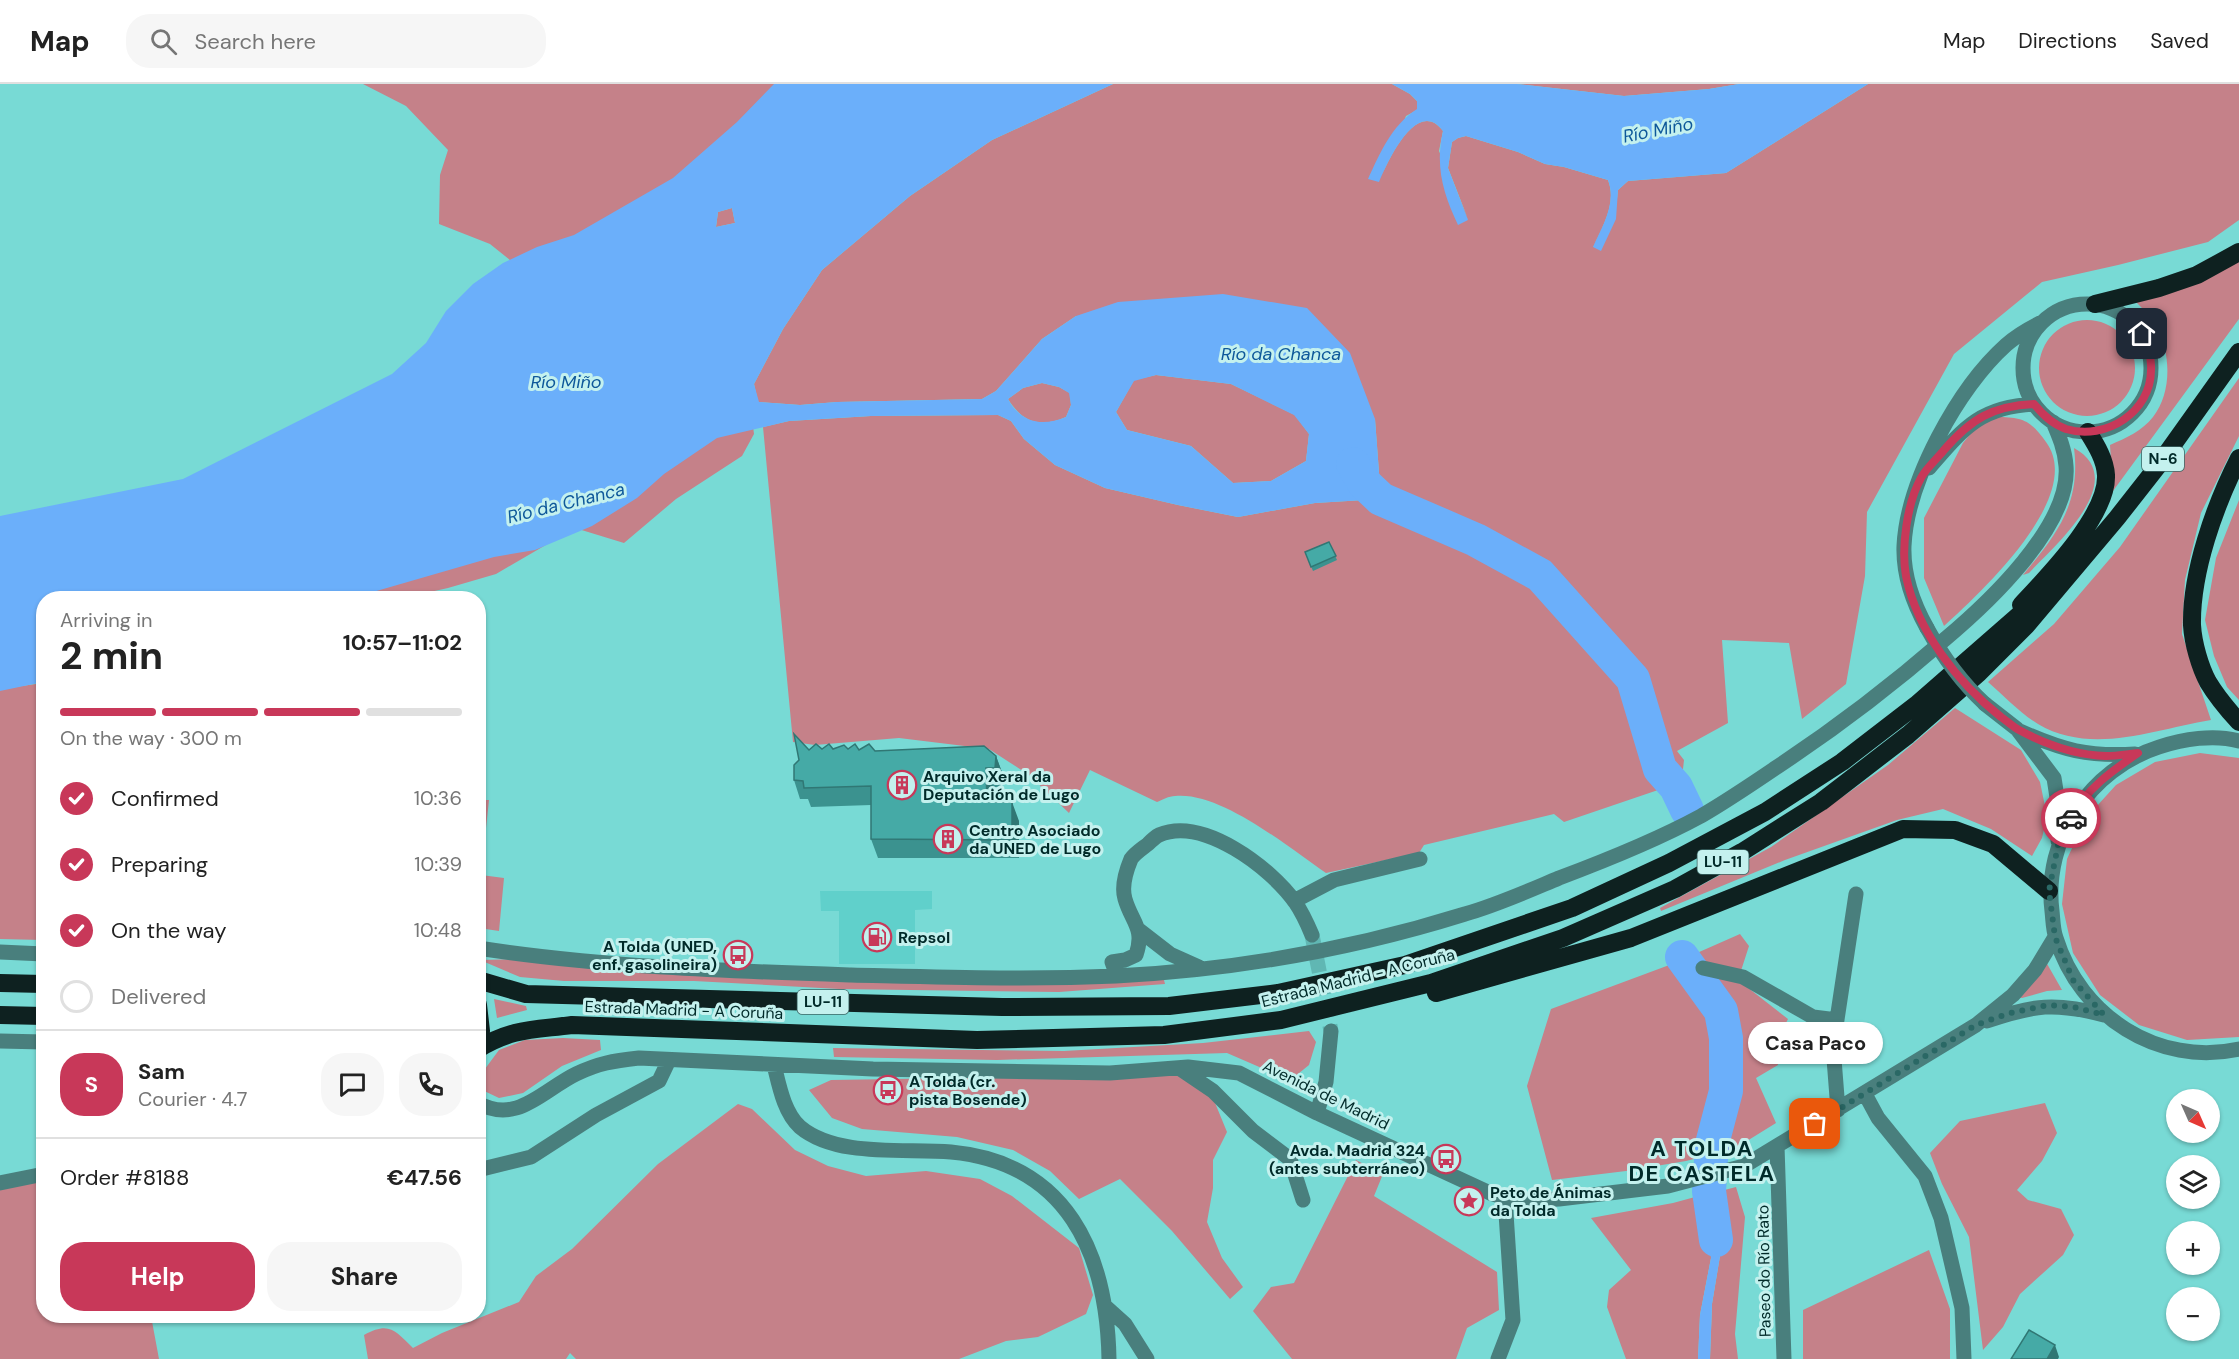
<!DOCTYPE html>
<html lang="en">
<head>
<meta charset="utf-8">
<style>
	:root { --surface:#fff; --page:#f6f6f6; --text:#222; --muted:#767676; --line:#e0e0e0; --accent:#c83859 }
	body { margin:0; font-family:"DM Sans",sans-serif; background:var(--page); color:var(--text); height:100vh; display:flex; flex-direction:column; font-size:22px; white-space:nowrap }
	* { box-sizing:border-box; margin:0 }
	p { font-size:20px; color:var(--muted) }
	.icon { flex:none; width:33px; height:33px; fill:none; stroke:currentColor; stroke-width:2; stroke-linecap:round; stroke-linejoin:round }
	.map { position:relative; flex:1; overflow:hidden }
	.sheet { position:absolute; left:36px; top:507px; width:450px; height:732px; display:flex; flex-direction:column; background:var(--surface); border-radius:24px; box-shadow:0 2px 4px #0004 }
	.sheet>* { flex:none }
	.needle { width:39px; rotate:135deg }
	.tools { position:absolute; left:2166px; top:1005px; display:grid; gap:12px }
	.tools a { display:grid; place-items:center; width:54px; height:54px; border-radius:50%; background:var(--surface); box-shadow:0 2px 4px #0004; font-size:30px }
	.pin { position:absolute; display:grid; place-items:center; width:51px; height:51px; color:#fff; margin:-26px; border-radius:12px; box-shadow:0 3px 9px #0006 }
	.courier { position:absolute; display:grid; place-items:center; width:60px; height:60px; margin:-30px; border:4px solid #c83859; border-radius:50%; background:#fff; color:#222; box-shadow:0 2px 8px #0007 }
	.bubble { position:absolute; height:42px; border-radius:21px; background:var(--surface); box-shadow:0 2px 4px #0004; font-size:20px; font-weight:700; line-height:42px; text-align:center }
	.summary em { font-style:normal; font-weight:700 }
	.summary div { display:flex; flex-direction:column-reverse }
	.summary { display:flex; align-items:center; justify-content:space-between; height:102px; padding:0 24px }
	h1 { font-size:39px; font-weight:700; line-height:45px }
	.bar { display:grid; grid-template-columns:repeat(4,1fr); gap:9px 6px; align-content:center; height:72px; padding:0 24px }
	.bar i { height:8px; border-radius:4px; background:var(--line) }
	.bar .current { background:var(--accent) }
	.bar p { grid-column:span 4 }
	.line { display:flex; align-items:center; gap:15px; padding:0 24px; border-top:2px solid var(--line) }
	.line div { flex:1 }
	.round { display:grid; place-items:center; flex:none; width:63px; height:63px; border-radius:24px; background:var(--page) }
	ol { padding:0 24px; list-style:none }
	li { display:flex; align-items:center; gap:18px; height:66px }
	li p { margin-inline-start:auto }
	li .icon { padding:6px; border-radius:50%; background:var(--accent); color:#fff; stroke-width:4 }
	li:last-child { color:var(--muted) }
	li i { width:33px; height:33px; border:3px solid var(--line); border-radius:50% }
	.cta { display:flex; gap:12px; margin-top:auto; padding:12px 24px }
	.cta a { flex:1; height:69px; border-radius:24px; background:var(--accent); color:#fff; font-size:24px; font-weight:700; line-height:69px; text-align:center }
	.cta a+a { background:var(--page); color:var(--text) }
	header { display:flex; align-items:center; gap:36px; box-sizing:border-box; height:84px; padding:0 30px; background:var(--surface); border-bottom:2px solid var(--line) }
	header strong { font-size:28px }
	nav { display:flex; gap:33px; margin-inline-start:auto; font-size:21px }
	.search { width:420px; height:54px; background:var(--page); display:flex; align-items:center; gap:15px; box-sizing:border-box; padding:0 21px; border-radius:24px; color:var(--muted); font-size:22px }
	.map>svg:first-child { display:block }
	.built { fill:#60d0cb }
	.green { fill:#c58189 }
	.water { fill:#6baffa; fill-rule:evenodd }
	.lines { fill:none; stroke-linecap:round; stroke-linejoin:round }
	.river { stroke:#6baffa; stroke-width:34 }
	.minor-tunnel { stroke:#60b7b3; stroke-width:15; stroke-dasharray:15 8; stroke-linecap:butt }
	.minor { stroke:#497f7d; stroke-width:15 }
	.highway { stroke:#0e2120; stroke-width:18 }
	.minor-bridge { stroke:#497f7d; stroke-width:15 }
	.wall { fill:#3b928f }
	.shaded-wall { fill:#307774 }
	.building { fill:#45aaa6; stroke:#307774; stroke-width:1.5 }
	.done { stroke:#2a6865; stroke-width:6; stroke-dasharray:0 10.8 }
	.route { stroke:#c83859; stroke-width:8 }
	.labels { text-anchor:middle; dominant-baseline:central; stroke-width:6; stroke-linejoin:round; paint-order:stroke }
	.shield { fill:#c4f1ee; stroke:#3b6664; stroke-width:1.5 }
	.shield-label { font-size:15px; font-weight:bold; fill:#002a29 }
	.poi-label { font-size:16px; font-weight:bold; fill:#002a29; stroke:#c4f1ee; text-anchor:start }
	.street-label { font-size:16px; fill:#002a29; stroke:#c4f1ee }
	.water-label { font-size:18px; font-style:italic; fill:#0e589a; stroke:#c4f1ee }
	.district-label { font-size:22px; font-weight:bold; letter-spacing:1.5px; fill:#002a29; stroke:#c4f1ee }
</style>
</head>
<body>
<header>
<strong>Map</strong>
<div class="search"><svg class="icon" aria-label="search" viewBox="0 0 24 24"><circle cx="10" cy="10" r="6"/><path d="M15 15l6 6"/></svg>Search here</div>
<nav><a>Map</a><a>Directions</a><a>Saved</a></nav>
</header>
<div class="map">
<svg width="2239" height="1275" viewBox="0 0 2239 1275">
	<rect width="100%" height="100%" fill="#78dad5"/>
	<path class="built" d="M932,807V825L915,826V880H839V827H821L820,807Z"/>
	<path class="green" d="M363,0H817L530,192L490,160L439,140L440,91L448,66L406,22Z
		M1113,0H1392L1410,10L1417,17V26L1406,32L1379,98C1387,78 1417,12 1443,47L1439,67L1468,135L1448,84L1452,58L1458,54L1466,52L1518,68L1545,80L1564,83L1608,96C1617,119 1603,142 1593,163L1617,115L1618,106L1628,97L1726,89L1868,0H2239V136L2208,158L2118,181L2042,198L1954,270L1867,428L1865,492L1846,600L1802,635L1789,559L1722,556L1728,639L1677,667L1684,676L1682,694L1661,705L1564,738L1554,730L1424,761L1419,769L1326,789C1289,764 1221,707 1175,712C1169,712 1162,716 1157,718L1090,686L1069,729L1029,691L989,665L899,654L815,661L793,658L763,343L789,337L871,332L998,331L1011,337L1024,355L1055,381L1105,404L1178,421L1238,433L1315,419L1381,415L1375,335L1076,232L1042,255L996,307L982,315L837,318L800,321L758,318L754,300L783,245L822,186L910,112L992,56Z
		M1517,0H1739L1709,5L1624,12Z
		M732,124L735,139L716,143L718,128Z
		M2239,177V235L2113,407L2110,361C2126,354 2142,347 2153,333C2172,309 2171,270 2157,244C2152,234 2144,226 2136,218Z
		M2039 284a48 48 0 1 1 96 0a48 48 0 1 1-96 0Z
		M1156,291L1231,300L1295,331L1309,350L1306,377L1271,397L1233,399L1191,362L1127,346L1116,328L1134,296Z
		M2239,294V352L2201,429L2185,496L2182,550L2211,636C2155,645 2092,672 2038,640C2020,629 2004,612 1988,598L2054,540L2120,463Z
		M1042,299L1059,303L1070,309L1071,321L1066,333C1040,344 1023,339 1008,315L1023,304Z
		M751,327L754,350L742,372L676,415L624,459L575,444L496,490L448,504L403,514H308Z
		M1996,333C2023,333 2030,336 2046,358C2086,412 1980,509 1944,542L1924,494V434L1963,359L1976,343Z
		M2074,364C2132,396 2053,463 2029,489L2023,491C2057,450 2081,420 2074,364Z
		M2239,416V616L2227,603L2214,572L2205,536L2216,474Z
		M43,599V856L0,855V605Z
		M1955,624L2021,666L2040,698L2047,732L2042,754L2032,772L1991,745L1943,725L1897,736L1785,776L1661,827L1660,824L1771,763L1888,681Z
		M2200,669L2239,674V953L2187,956L2139,941L2100,911L2073,869L2062,820L2067,775L2086,734L2116,701L2155,678Z
		M478,716H489L481,791L504,794L499,847L479,844Z
		M1740,850L1749,862L1738,896L1788,935L1779,953L1778,981L1756,994L1776,1039L1734,1065L1686,1077L1626,1087L1552,1096L1527,1002L1551,925L1672,880Z
		M516,875L1164,896L1165,900L1059,908L839,905L694,897H564L520,893L480,876Z
		M2046,878L2062,906L2047,907L2022,914L2017,913Z
		M494,915L526,922L527,926L497,934Z
		M1309,947L1316,958L1309,981L1293,994L1273,989L1227,969L997,976L834,973L833,964L1064,967L1203,959Z
		M563,954L600,956L601,966L562,982L523,1009L499,1014L480,1005L479,993L499,966L525,956Z
		M1200,990L1204,992L1227,1048L1213,1076V1104L1207,1138L1222,1174L1243,1203L1230,1215L1172,1147L1120,1095L1079,1115L1050,1087L1013,1066L957,1053L862,1045L832,1034L809,1006L831,996Z
		M2045,1019L2057,1049L2042,1077L2017,1106L2028,1116L2061,1125L2074,1151L2063,1171L2020,1210L2003,1243L1983,1266L1969,1153L1942,1100L1930,1069L1960,1037Z
		M738,1020L752,1025L795,1066L828,1082L866,1092L926,1087L980,1095L1012,1112L1079,1164L1093,1211L1086,1230L1038,1253L1006,1257L959,1275H576L570,1269L566,1275H368L364,1251C390,1237 395,1247 413,1264L442,1249L519,1218L536,1192L572,1165L658,1080Z
		M1356,1076L1383,1090L1374,1112L1497,1188L1499,1226L1467,1244L1456,1275H1292L1253,1227L1271,1203L1294,1199Z
		M43,1096L44,1232H151L159,1275H0V1103Z
		M1736,1103L1745,1133L1735,1250L1738,1275H1710L1712,1220L1724,1148L1713,1109Z
		M1706,1110L1711,1174L1700,1231L1698,1275H1626L1607,1223L1609,1206L1631,1186L1591,1134L1673,1119Z
		M1929,1166L1950,1225V1275H1803V1226Z"/>
	<path class="water" d="M774,0H1113L992,56L910,112L822,186L783,245L754,300L759,318L800,321L837,318L982,315L996,307L1042,255L1076,232L1118,218L1223,210L1307,224L1350,269L1375,335L1381,415L1315,419L1238,433L1178,421L1105,404L1055,381L1024,355L1011,337L998,331L871,332L789,337L717,354L664,390L637,414L592,442L535,466L494,473L373,508L358,514H44L43,598L0,607V432L183,395L392,290L426,259L446,227L473,200L503,179L537,163L574,151L673,94L737,38ZM732,124L735,139L716,143L718,128ZM1156,291L1231,300L1294,331L1309,350L1306,377L1271,397L1233,399L1191,362L1127,346L1116,328L1134,297ZM1042,299L1059,303L1069,309L1071,321L1066,333C1042,343 1021,339 1008,315L1023,304Z
		M1392,0H1517L1624,12L1709,5L1739,0H1868L1726,89L1628,97L1618,106L1616,135L1601,167L1593,163C1602,143 1617,119 1608,96L1564,83L1545,80L1518,68L1466,52L1458,54L1452,58L1448,84L1468,136L1458,141C1443,109 1435,83 1443,47C1417,12 1387,79 1379,98L1368,95C1380,69 1391,42 1417,25V17L1410,10Z
		M1713,1109L1724,1148L1712,1220L1710,1275H1698L1700,1231L1711,1174L1706,1110Z"/>
	<g class="lines">
		<path class="river" d="M1353,380L1364,399L1381,415L1476,456L1540,491L1633,595L1660,685L1676,703L1687,726
			M1682,873L1721,927L1726,954V1007L1712,1060L1709,1107L1716,1156"/>
		<path class="minor-tunnel" d="M1312,851L1331,947"/>
		<path class="minor" d="M2023 284a64 64 0 1 1 128 0a64 64 0 1 1-128 0Z
			M1929,384C1963,345 1979,323 2034,320
			M1927,544C1913,519 1903,491 1904,462C1907,397 1958,304 2006,261C2016,252 2028,245 2040,239
			M1985,620L2017,645L2054,694L2059,726L2058,757
			M2020,647C2062,666 2088,673 2135,670
			M2239,657C2214,650 2183,655 2159,663C2090,685 2043,755 2052,827C2053,836 2053,846 2056,854C2080,932 2158,983 2239,965
			M1294,817L1334,796L1420,775
			M1139,846L1170,870L1199,883
			M478,864C601,883 727,887 851,891C939,893 1028,896 1116,892C1233,886 1353,865 1465,830C1497,821 1528,807 1559,794C1607,776 1655,757 1701,732C1727,717 1752,700 1777,683C1836,644 1891,602 1944,556C1987,520 2071,442 2066,382C2065,366 2059,352 2053,338
			M0,868L44,870
			M1703,884L1743,893L1813,933L1837,936
			M1117,892L1112,878L1125,876L1136,871C1145,844 1132,839 1125,815C1121,802 1126,787 1131,775C1135,769 1143,764 1148,760C1151,757 1155,753 1159,751C1203,732 1271,784 1295,818C1302,828 1307,839 1312,851
			M1987,937C2034,921 2055,918 2104,931
			M0,957L44,958
			M774,981C779,1001 784,1029 800,1043C837,1074 906,1064 951,1068C1067,1079 1107,1169 1109,1275
			M1179,984L1213,1007L1253,1047L1290,1075L1303,1116
			M1865,1010L1878,1034L1925,1092L1941,1134L1962,1224L1964,1275
			M478,1019C517,1041 543,1006 576,990C599,979 613,977 639,974L873,985L1110,989L1188,983L1239,989L1317,1029L1490,1109L1516,1117L1559,1115L1668,1102L1744,1082L1976,941L2013,911L2035,886L2055,853
			M1838,1026L1833,962L1856,810
			M1317,1029L1326,998L1331,947
			M1777,1062L1784,1275
			M478,1086L531,1073L596,1031L659,997L669,976
			M0,1099L44,1090
			M1105,1222L1125,1240L1147,1275
			M1498,1275L1513,1236L1505,1114"/>
		<path class="highway" d="M2095,220L2159,204L2197,191L2239,168
			M2239,374C2215,421 2191,488 2192,541C2193,559 2200,583 2208,598C2217,613 2228,626 2239,638
			M2021,521C2047,493 2108,431 2106,391C2105,375 2096,361 2088,348
			M478,896L526,910L1002,923L1169,922L1278,909L1405,881L1572,824L1669,779L1765,728L1842,678L1916,621L2035,517
			M0,899L44,900
			M1436,909L1631,854L1903,745L1955,746L1993,760L2049,807
			M478,921L481,947L478,957
			M0,931L44,932
			M478,965C512,944 534,946 572,941L977,956L1164,951L1281,936L1431,899L1563,854L1675,805L1742,768L1821,718L1908,651L1979,589L2026,542L2117,434L2157,383L2239,268"/>
		<path class="minor-bridge" d="M1927,544C1943,573 1960,597 1985,620"/>
	</g>
	<path class="wall" d="M1329,458L1337,476L1313,487L1305,468Z
		M833,665L996,672L1003,691L1002,703H993V718L1019,737V774H878L871,755V721L811,723L808,715H800L794,696L809,666Z"/>
	<path class="shaded-wall" d="M996,672L1003,691L1002,703L995,684Z
		M986,684L993,703L994,737L987,718Z
		M1012,718L1019,737V774L1012,756Z
		M2055,1261L2059,1273L2058,1275H2047Z"/>
	<path class="building" d="M1329,458L1336,472L1311,483L1305,468Z
		M794,650L809,666L816,660L822,665L829,660L833,665L844,661L848,665L855,660L859,666L869,660L875,667L984,662L996,672L995,684H986L987,718H1012V756L871,755V702L804,704L803,697L794,696V681L799,676Z
		M2029,1246L2055,1261L2047,1275H2011Z"/>
	<g class="lines">
		<path class="done" d="M1815,1040L1976,941L2010,929L2048,921L2074,923L2104,931L2073,896L2055,853L2049,807L2058,761L2071,734"/>
		<path class="route" d="M2071,734C2086,705 2112,687 2138,669C2128,670 2117,672 2106,672C2077,671 2045,660 2019,646C2013,643 2007,637 2001,633C1958,599 1917,547 1906,492C1901,464 1907,419 1921,394C1926,384 1937,375 1944,366C1971,335 1992,322 2034,320C2043,331 2052,340 2066,345C2106,357 2151,328 2151,286C2152,273 2147,262 2142,250"/>
	</g>
	<defs>
		<g id="building-ring" transform="scale(1.5)"><circle r="9.5" fill="#c4f1ee" stroke="#c83859" stroke-width="1.5"/><path d="M-4-6H4V6H1V3H-1V6H-4ZM-2.5-4.3h1.7v1.8h-1.7ZM.8-4.3h1.7v1.8H.8ZM-2.5-1h1.7V.8h-1.7ZM.8-1h1.7V.8H.8Z" fill="#c83859"/></g>
		<g id="fuel-ring" transform="scale(1.5)"><circle r="9.5" fill="#c4f1ee" stroke="#c83859" stroke-width="1.5"/><path d="M-5.5-6h7V0h2V4h1.3V-2.5L3-4.5l.8-.8L6-3V5H2.5V1h-1V6h-7ZM-4.2-4.7v3.2H.2V-4.7Z" fill="#c83859"/></g>
		<g id="bus-ring" transform="scale(1.5)"><circle r="9.5" fill="#c4f1ee" stroke="#c83859" stroke-width="1.5"/><path d="M-5-6H5V4H4V6H2V4H-2V6H-4V4H-5ZM-3.5-4V0h7V-4ZM-3.5 1.2v1.5H-2V1.2ZM2 1.2v1.5H3.5V1.2Z" fill="#c83859"/></g>
		<g id="sight-ring" transform="scale(1.5)"><circle r="9.5" fill="#c4f1ee" stroke="#c83859" stroke-width="1.5"/><path d="M0-6L1.8-2.2L6-1.7L2.9 1.2L3.7 5.4L0 3.3L-3.7 5.4L-2.9 1.2L-6-1.7L-1.8-2.2Z" fill="#c83859"/></g>
	</defs>
	<g fill-rule="evenodd">
		<use href="#building-ring" x="902" y="701"/>
		<use href="#building-ring" x="948" y="755"/>
		<use href="#fuel-ring" x="877" y="853"/>
		<use href="#bus-ring" x="738" y="871"/>
		<use href="#bus-ring" x="888" y="1006"/>
		<use href="#bus-ring" x="1446" y="1075"/>
		<use href="#sight-ring" x="1469" y="1117"/>
	</g>
	<g class="labels">
		<g class="shield">
			<rect x="2142" y="363" width="42" height="24" rx="4.5"/>
			<rect x="1697.5" y="766" width="51" height="24" rx="4.5"/>
			<rect x="797.5" y="906" width="51" height="24" rx="4.5"/>
		</g>
		<g class="shield-label">
			<text x="2163" y="375">N-6</text>
			<text x="1723" y="778">LU-11</text>
			<text x="823" y="918">LU-11</text>
		</g>
		<g class="poi-label">
			<text x="923" y="692">Arquivo Xeral da<tspan x="923" dy="18">Deputación de Lugo</tspan></text>
			<text x="969" y="746">Centro Asociado<tspan x="969" dy="18">da UNED de Lugo</tspan></text>
			<text x="898" y="853">Repsol</text>
			<text x="717" y="862" text-anchor="end">A Tolda (UNED,<tspan x="717" dy="18">enf. gasolineira)</tspan></text>
			<text x="909" y="997">A Tolda (cr.<tspan x="909" dy="18">pista Bosende)</tspan></text>
			<text x="1425" y="1066" text-anchor="end">Avda. Madrid 324<tspan x="1425" dy="18">(antes subterráneo)</tspan></text>
			<text x="1490" y="1108">Peto de Ánimas<tspan x="1490" dy="18">da Tolda</tspan></text>
		</g>
		<g class="street-label">
			<text transform="translate(1358 894) rotate(-14)">Estrada Madrid - A Coruña</text>
			<text transform="translate(684 926) rotate(2)">Estrada Madrid - A Coruña</text>
			<text transform="translate(1326 1011) rotate(26)">Avenida de Madrid</text>
			<text transform="translate(1764 1187) rotate(-91)">Paseo do Río Rato</text>
		</g>
		<g class="water-label">
			<text transform="translate(1658 46) rotate(-11)">Río Miño</text>
			<text x="1281" y="270">Río da Chanca</text>
			<text x="566" y="298">Río Miño</text>
			<text transform="translate(566 419) rotate(-14)">Río da Chanca</text>
		</g>
		<g class="district-label">
			<text x="1702" y="1064">A TOLDA<tspan x="1702" dy="25">DE CASTELA</tspan></text>
		</g>
	</g>
</svg>
<div class="tools">
<a><svg class="needle" viewBox="-14 -14 28 28"><path d="M0-13l5 13h-10z" fill="#e53935"/><path d="M0 13l5-13h-10z" fill="#767676"/></svg></a>
<a><svg class="icon" aria-label="layers" viewBox="0 0 24 24"><path d="M12 4l9 5-9 5-9-5zM3 14l9 5 9-5"/></svg></a>
<a>+</a>
<a>−</a>
</div>
<div class="pin" style="left:1815px;top:1040px;background:#ea580c"><svg class="icon" aria-label="bag" viewBox="0 0 24 24"><path d="M5 8h14l-1 12H6zM9 8a3 3 0 0 1 6 0"/></svg></div>
<div class="pin" style="left:2142px;top:250px;background:#1f2937"><svg class="icon" aria-label="home" viewBox="0 0 24 24"><path d="M3 11l9-7 9 7M6 9v11h12V9"/></svg></div>
<div class="courier" style="left:2071px;top:734px"><svg class="icon" aria-label="car" viewBox="0 0 24 24"><path d="M5 17H2v-5l4-1 3-4h7l3 4 3 1v5h-3M9 17h6M6 11h13"/><circle cx="7" cy="17" r="2"/><circle cx="17" cy="17" r="2"/></svg></div>
<div class="bubble" style="left:1748px;top:938px;width:135px">Casa Paco</div>
<section class="sheet">
<div class="summary"><div><h1>2 min</h1><p>Arriving in</p></div><em>10:57–11:02</em></div>
<div class="bar"><i class="current"></i><i class="current"></i><i class="current"></i><i></i><p>On the way · 300 m</p></div>
<ol>
<li><svg class="icon" aria-label="check" viewBox="0 0 24 24"><path d="M5 12l5 5 9-10"/></svg>Confirmed<p>10:36</p></li>
<li><svg class="icon" aria-label="check" viewBox="0 0 24 24"><path d="M5 12l5 5 9-10"/></svg>Preparing<p>10:39</p></li>
<li><svg class="icon" aria-label="check" viewBox="0 0 24 24"><path d="M5 12l5 5 9-10"/></svg>On the way<p>10:48</p></li>
<li><i></i>Delivered</li>
</ol>
<div class="line" style="height:108px"><b class="round" style="background:var(--accent);color:#fff">S</b><div><b>Sam</b><p>Courier · 4.7</p></div><a class="round"><svg class="icon" aria-label="chat" viewBox="0 0 24 24"><path d="M4 5h16v11H9l-5 4z"/></svg></a><a class="round"><svg class="icon" aria-label="phone" viewBox="0 0 24 24"><path d="M5 4h4l2 5-3 2q2 4 5 5l2-3 5 2v4C11 20 4 13 5 4z"/></svg></a></div>
<div class="line" style="height:78px"><div>Order #8188</div><b>€47.56</b></div>
<div class="cta"><a>Help</a><a>Share</a></div>
</section>
</div>
</body>
</html>
